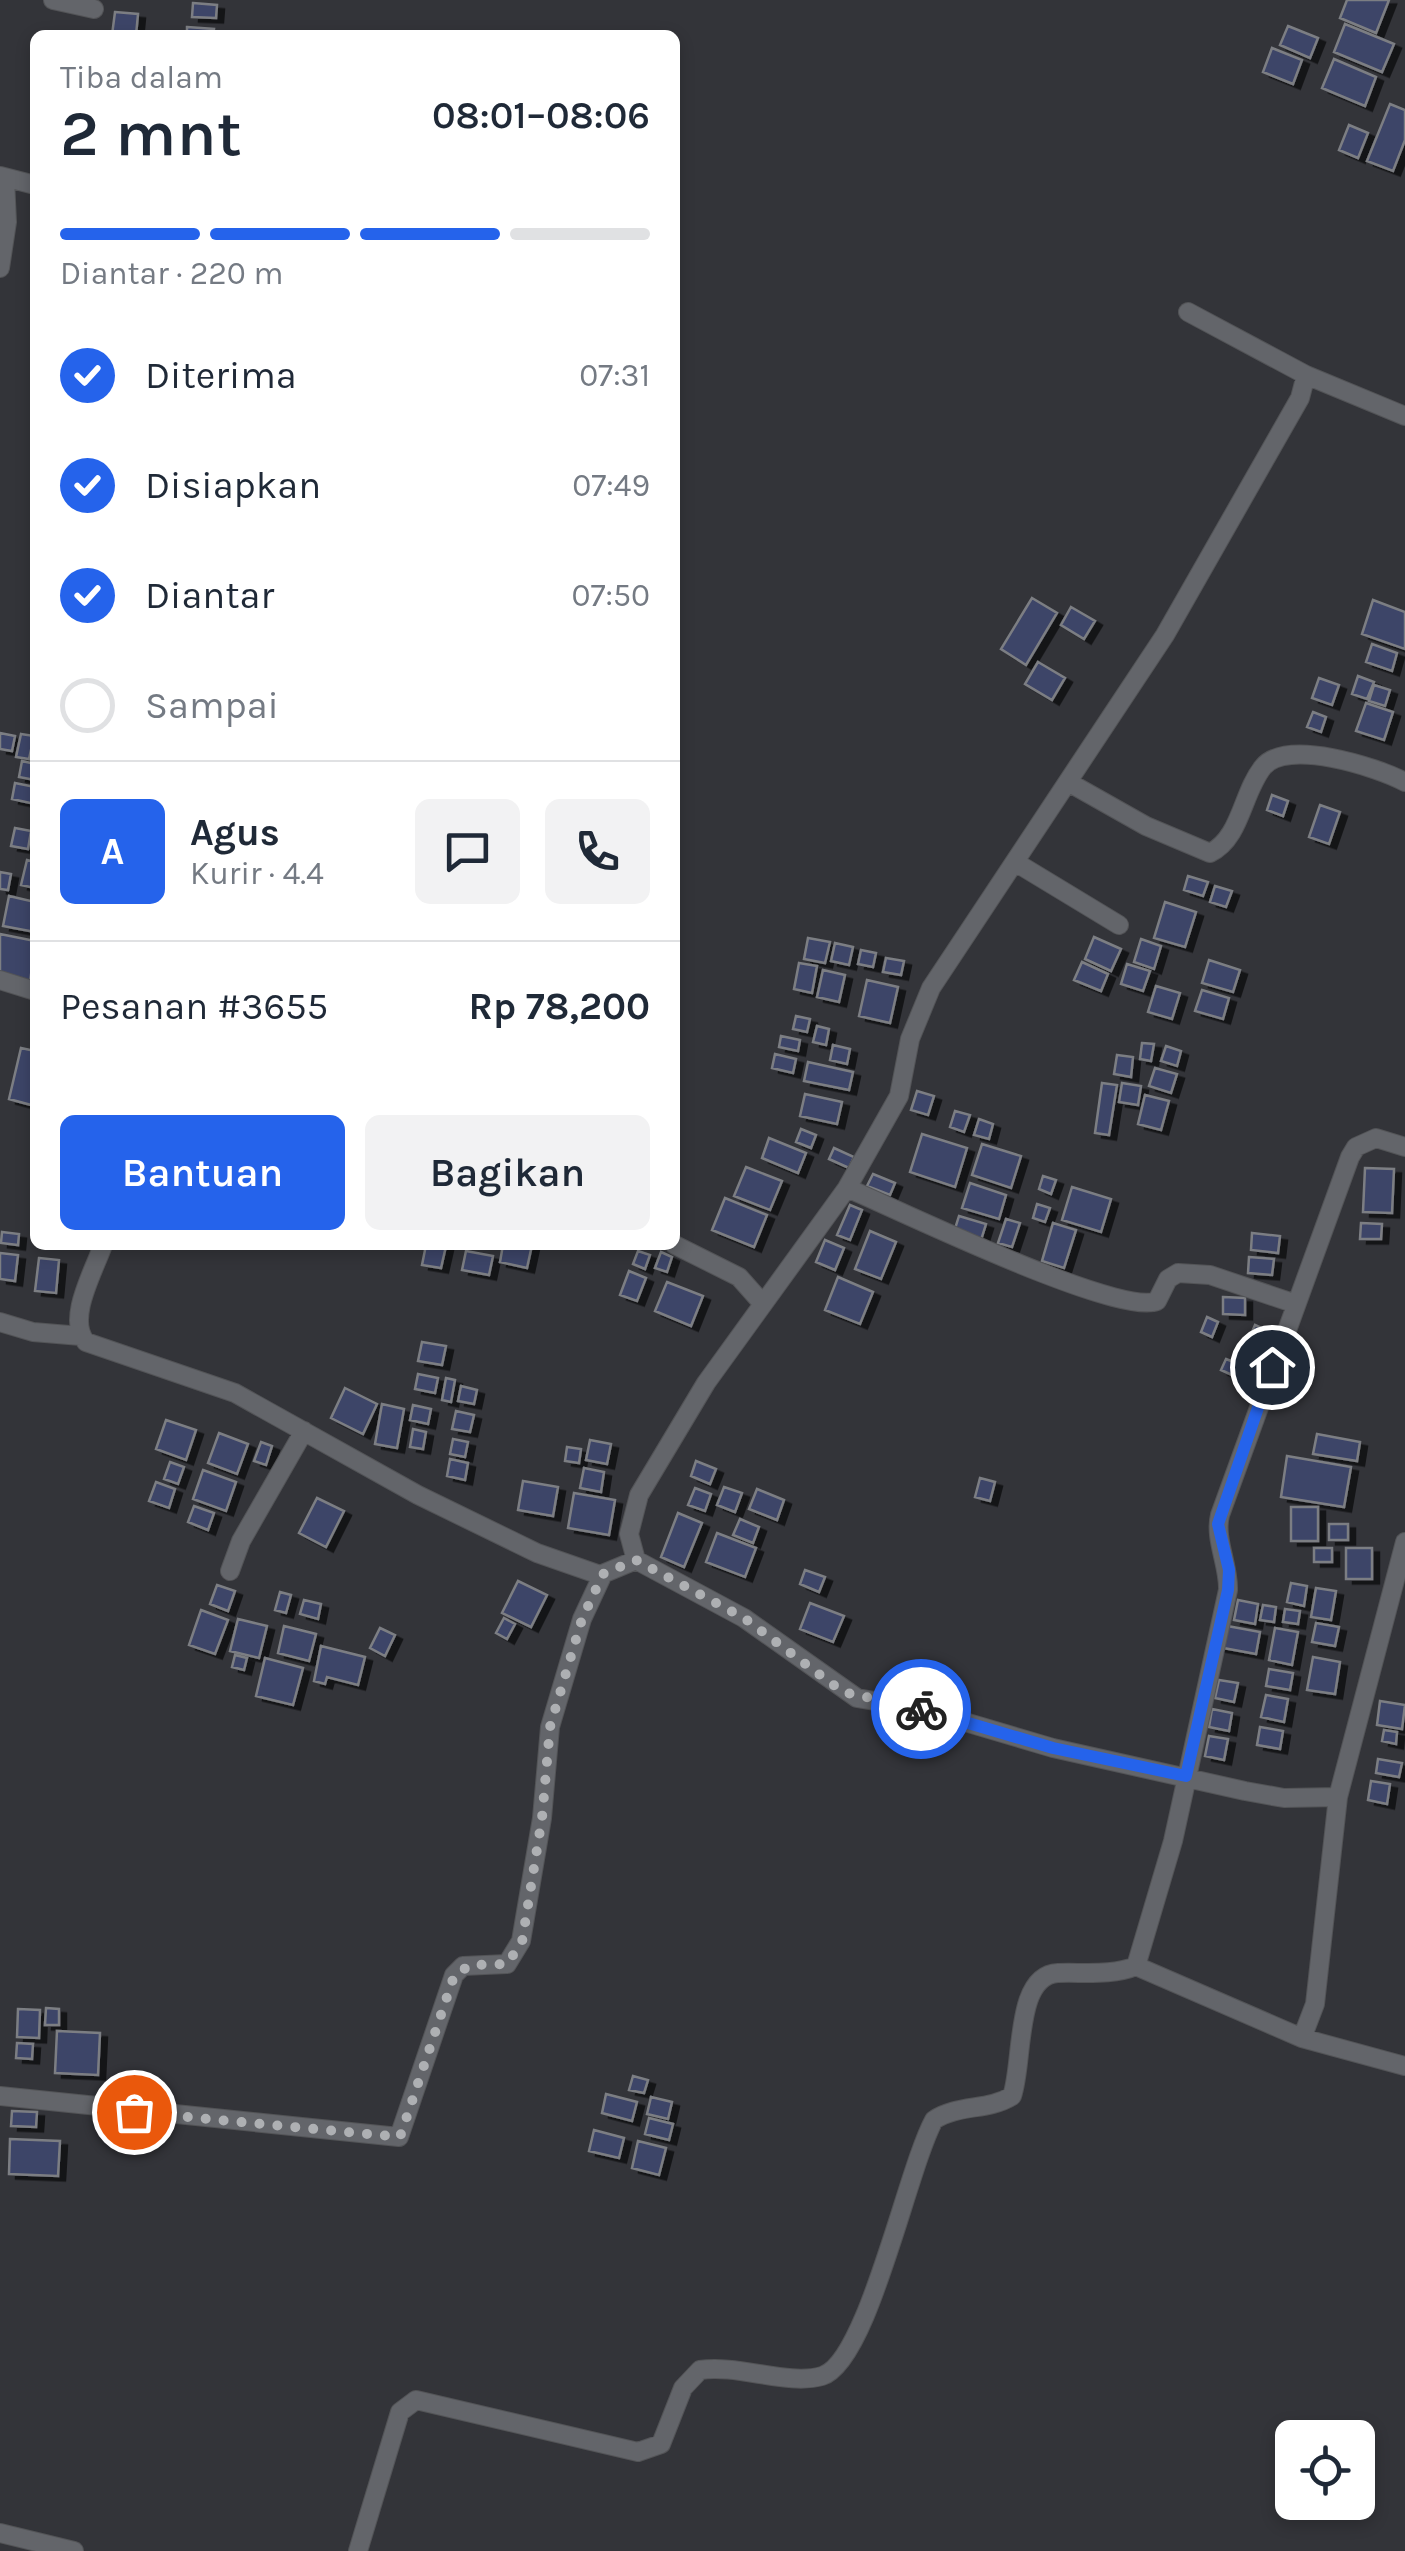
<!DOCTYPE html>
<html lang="id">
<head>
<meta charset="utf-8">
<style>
	:root { --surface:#fff; --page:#f2f2f3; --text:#1f2937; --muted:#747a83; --line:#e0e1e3; --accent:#2563eb }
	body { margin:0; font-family:Karla,sans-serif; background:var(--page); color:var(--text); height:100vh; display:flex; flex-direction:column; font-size:38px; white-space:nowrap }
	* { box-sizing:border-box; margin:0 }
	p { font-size:32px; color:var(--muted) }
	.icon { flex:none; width:55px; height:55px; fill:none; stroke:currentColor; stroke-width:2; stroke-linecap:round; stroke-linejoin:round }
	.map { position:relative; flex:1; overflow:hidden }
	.sheet { position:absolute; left:30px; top:30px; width:650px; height:1220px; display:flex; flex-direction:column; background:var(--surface); border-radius:15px; box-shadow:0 5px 15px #0003 }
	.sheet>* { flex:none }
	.controls { position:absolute; left:1275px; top:2420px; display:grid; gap:20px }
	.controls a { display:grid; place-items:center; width:100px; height:100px; border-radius:15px; background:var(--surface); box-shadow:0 5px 15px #0003; font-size:50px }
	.pin { position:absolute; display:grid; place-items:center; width:85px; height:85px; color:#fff; margin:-42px; border:5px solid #fff; border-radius:50%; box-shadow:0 2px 10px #0007 }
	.courier { position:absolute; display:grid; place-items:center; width:100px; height:100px; margin:-50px; border:8px solid #2563eb; border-radius:50%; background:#fff; color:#222; box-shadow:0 2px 12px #0007 }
	.summary em { font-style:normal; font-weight:600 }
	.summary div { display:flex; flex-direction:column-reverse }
	.summary { display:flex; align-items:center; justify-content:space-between; height:170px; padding:0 30px }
	h1 { font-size:65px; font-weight:600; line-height:75px }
	.bar { display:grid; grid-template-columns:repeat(4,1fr); gap:15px 10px; align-content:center; height:120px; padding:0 30px }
	.bar i { height:12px; border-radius:8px; background:var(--line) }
	.bar .on { background:var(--accent) }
	.bar p { grid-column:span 4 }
	.line { display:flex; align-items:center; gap:25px; padding:0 30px; border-top:2px solid var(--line) }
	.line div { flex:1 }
	.round { display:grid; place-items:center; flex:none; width:105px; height:105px; border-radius:15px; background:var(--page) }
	ol { padding:0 30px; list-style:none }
	li { display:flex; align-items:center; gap:30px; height:110px }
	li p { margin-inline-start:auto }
	li .icon { padding:10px; border-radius:50%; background:var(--accent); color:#fff; stroke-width:4 }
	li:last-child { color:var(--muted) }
	li i { width:55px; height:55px; border:5px solid var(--line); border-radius:50% }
	.cta { display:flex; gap:20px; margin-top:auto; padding:20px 30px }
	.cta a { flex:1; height:115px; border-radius:15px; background:var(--accent); color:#fff; font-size:40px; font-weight:600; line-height:115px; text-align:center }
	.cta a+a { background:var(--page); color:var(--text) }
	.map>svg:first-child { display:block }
	.building { fill:#3d4468; stroke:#7c7e83; stroke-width:2.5; filter:url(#shadow) }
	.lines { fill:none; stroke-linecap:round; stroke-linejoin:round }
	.minor-casing { stroke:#535457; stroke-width:20 }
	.minor { stroke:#63656a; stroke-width:18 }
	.done { stroke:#aeb0b3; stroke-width:10; stroke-dasharray:0 18 }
	.route { stroke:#2563eb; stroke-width:12 }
</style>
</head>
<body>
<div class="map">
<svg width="1405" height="2551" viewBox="0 0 1405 2551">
	<defs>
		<filter id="shadow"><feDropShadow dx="7" dy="4.5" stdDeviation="0" flood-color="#0009"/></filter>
	</defs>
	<rect width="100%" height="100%" fill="#333439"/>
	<path class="building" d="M1347,0H1389L1376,33L1340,18Z
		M193,3L217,5L216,18L192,17Z
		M115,12L138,14L136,35H112Z
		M1345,24L1394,44L1382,72L1334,52Z
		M1288,26L1318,38L1310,58L1280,45Z
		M187,27L214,29L213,35H187Z
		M1272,48L1302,60L1293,84L1263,72Z
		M1334,59L1376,77L1365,106L1322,88Z
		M1390,104L1405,110V140L1393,171L1367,161Z
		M1349,125L1368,133L1358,158L1339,150Z
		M1032,598L1057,613L1026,665L1001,649Z
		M1373,600L1405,612V649L1362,634Z
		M1071,607L1095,621L1084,639L1061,625Z
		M1372,644L1397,653L1392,671L1366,662Z
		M1038,662L1065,678L1052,700L1025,684Z
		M1358,676L1374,682L1367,699L1352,694Z
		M1319,678L1339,685L1332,705L1312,698Z
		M1374,685L1390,690L1385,706L1369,701Z
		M1366,703L1393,712L1384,740L1356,731Z
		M1313,712L1326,717L1321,732L1307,727Z
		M0,733L15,736L12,751L0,749Z
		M21,734L34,736L29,759L16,757Z
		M22,761L35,764V780L19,777Z
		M15,783L35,787V804L12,799Z
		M1272,795L1288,801L1283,816L1267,810Z
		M1320,805L1340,812L1329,844L1309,837Z
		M15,828L31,831L28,849L11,846Z
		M27,860L35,862V888L21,885Z
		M0,872L11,874L8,890L0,889Z
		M1188,876L1208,882L1203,896L1184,890Z
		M1215,886L1232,891L1226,907L1210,902Z
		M9,896L35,902V932L3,926Z
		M1165,902L1196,912L1185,947L1154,938Z
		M0,934L35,941L30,983L0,977Z
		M1094,937L1121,949L1111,971L1085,959Z
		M808,938L830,942L825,963L804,959Z
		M1141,939L1161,946L1154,969L1134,962Z
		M835,943L853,947L849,965L831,961Z
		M861,950L876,953L873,967L858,964Z
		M886,958L904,961L901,975L883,972Z
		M1209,960L1240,970L1233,992L1202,983Z
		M1082,962L1108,974L1101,991L1074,980Z
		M799,963L817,966L812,993L794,989Z
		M1127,964L1150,971L1143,991L1121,984Z
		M823,970L845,975L839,1002L817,997Z
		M867,980L898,987L890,1023L859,1016Z
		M1156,986L1180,993L1172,1019L1148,1012Z
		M1202,990L1229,998L1223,1019L1195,1011Z
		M796,1016L810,1019L807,1032L793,1029Z
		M817,1026L829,1029L826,1045L813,1042Z
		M781,1036L800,1040L798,1051L779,1047Z
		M1142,1043L1154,1044L1151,1061L1140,1059Z
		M833,1045L850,1049L847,1064L830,1060Z
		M1166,1046L1181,1051L1177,1066L1161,1061Z
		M21,1048L35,1051V1106L9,1099Z
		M775,1054L796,1059L793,1073L772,1068Z
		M1117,1055L1133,1057L1131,1077L1114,1074Z
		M808,1062L853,1072L849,1090L804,1081Z
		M1155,1068L1177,1074L1171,1093L1149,1086Z
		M1102,1083L1117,1085L1109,1135L1095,1133Z
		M1122,1083L1141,1086L1138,1105L1119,1102Z
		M917,1091L934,1096L928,1115L911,1110Z
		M805,1094L842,1102L837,1124L800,1116Z
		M1145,1095L1169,1101L1161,1130L1138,1124Z
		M955,1111L970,1115L964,1132L950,1127Z
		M979,1119L993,1124L989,1139L974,1135Z
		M801,1129L816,1135L811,1148L796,1142Z
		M922,1134L967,1148L955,1187L910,1172Z
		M769,1138L806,1153L798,1173L762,1158Z
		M982,1144L1021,1156L1011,1188L972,1175Z
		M834,1148L854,1157L849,1168L829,1159Z
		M746,1167L782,1181L770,1210L734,1196Z
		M1365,1168L1394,1169L1392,1213L1363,1212Z
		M873,1174L895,1183L890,1195L867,1186Z
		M1043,1176L1056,1180L1051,1194L1039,1189Z
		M970,1183L1006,1195L999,1219L962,1208Z
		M1072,1187L1111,1199L1101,1232L1062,1220Z
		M725,1198L767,1215L754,1247L712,1230Z
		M1037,1204L1050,1208L1045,1222L1033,1218Z
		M850,1205L862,1210L850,1240L837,1235Z
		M959,1216L986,1224L981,1240L954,1232Z
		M1006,1219L1020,1223L1012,1247L998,1243Z
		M1053,1223L1076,1230L1064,1268L1042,1261Z
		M1361,1223L1382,1224L1381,1239H1360Z
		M870,1231L896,1242L881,1279L855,1269Z
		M2,1232L19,1234L18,1245L1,1243Z
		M1252,1233L1280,1236L1278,1253L1251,1250Z
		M825,1240L844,1248L835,1270L816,1262Z
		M426,1245L446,1246L441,1268L422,1265Z
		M503,1245H532L527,1268L500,1262Z
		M466,1251L493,1256L489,1275L462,1270Z
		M638,1251L650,1255L645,1269L633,1264Z
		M661,1252L672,1257L667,1272L655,1268Z
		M0,1253L18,1255L15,1281L0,1279Z
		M1249,1257L1274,1259L1272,1275L1248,1273Z
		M39,1258L59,1260L56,1293L35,1291Z
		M629,1271L646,1278L637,1301L620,1295Z
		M838,1277L873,1292L860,1324L825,1310Z
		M667,1282L703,1296L691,1326L655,1311Z
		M1223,1297L1245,1298V1315L1223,1314Z
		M1207,1317L1218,1322L1212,1337L1201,1332Z
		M1255,1325L1275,1334L1260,1369L1240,1361Z
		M422,1342L446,1346L442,1365L418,1361Z
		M1226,1359L1244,1366L1239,1378L1221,1370Z
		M418,1374L438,1378L435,1393L415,1389Z
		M446,1378L455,1380L451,1402L442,1400Z
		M461,1386L477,1390L474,1404L458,1401Z
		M345,1388L377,1404L363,1434L331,1418Z
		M382,1404L404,1409L397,1448L375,1444Z
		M413,1405L431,1409L428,1424L410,1420Z
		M456,1411L474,1415L470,1432L452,1429Z
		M166,1420L196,1430L186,1460L156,1449Z
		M413,1429L426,1432L423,1449L410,1447Z
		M219,1433L248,1444L237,1474L208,1463Z
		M1317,1434L1360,1442L1357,1461L1313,1454Z
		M453,1439L468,1442L465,1457L450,1454Z
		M590,1440L611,1444L607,1464L586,1460Z
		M261,1442L272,1446L266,1465L254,1461Z
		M567,1447L581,1449L579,1463L565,1461Z
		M1287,1456L1351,1467L1344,1507L1281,1497Z
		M450,1459L468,1463L465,1480L447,1476Z
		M696,1461L716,1469L710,1484L691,1476Z
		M170,1462L184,1467L178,1484L164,1479Z
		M584,1468L604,1472L601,1492L580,1488Z
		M203,1470L236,1482L226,1511L193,1499Z
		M980,1478L995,1482L990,1501L975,1497Z
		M523,1481L558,1487L553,1516L518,1510Z
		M156,1482L175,1489L169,1508L149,1501Z
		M724,1487L742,1493L735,1512L717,1505Z
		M695,1488L711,1494L705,1511L688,1505Z
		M757,1489L784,1500L777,1520L749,1509Z
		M574,1493L615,1500L609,1535L568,1528Z
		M317,1498L344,1511L326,1547L299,1533Z
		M194,1506L214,1513L208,1530L188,1522Z
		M1291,1507H1318V1541H1291Z
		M678,1513L702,1523L684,1567L661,1557Z
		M740,1519L759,1527L753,1543L733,1535Z
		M1329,1524H1348V1540H1329Z
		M717,1533L756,1548L745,1577L706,1562Z
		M1314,1548H1332V1562H1314Z
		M1346,1548H1372V1579H1346Z
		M805,1570L825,1577L819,1592L800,1584Z
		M518,1581L547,1595L531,1627L502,1613Z
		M1291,1583L1307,1586L1304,1606L1287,1602Z
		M217,1585L235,1591L228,1611L210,1604Z
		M1316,1588L1336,1591L1331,1620L1311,1617Z
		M280,1592L291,1595L286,1613L275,1610Z
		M304,1600L321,1604L318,1619L300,1614Z
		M1238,1600L1258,1604L1255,1624L1234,1620Z
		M810,1603L844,1616L833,1642L800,1629Z
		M1263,1605L1276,1607L1274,1622L1260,1620Z
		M1285,1609L1300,1611L1298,1624L1283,1622Z
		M201,1610L228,1620L215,1654L189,1645Z
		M504,1618L515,1624L507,1639L496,1633Z
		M238,1619L267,1626L259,1658L230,1651Z
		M1316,1623L1339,1627L1335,1646L1312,1642Z
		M1222,1625L1260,1632L1256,1654L1218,1647Z
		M284,1626L316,1634L309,1661L278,1653Z
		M380,1628L395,1635L385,1656L370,1648Z
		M1275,1628L1298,1632L1292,1665L1269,1660Z
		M321,1646L365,1657L358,1685L327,1677L325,1684L314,1681Z
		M235,1655L247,1658L244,1670L232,1667Z
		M1313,1657L1340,1662L1335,1694L1307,1690Z
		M265,1658L303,1668L293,1705L256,1696Z
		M1269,1669L1293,1673L1290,1690L1266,1686Z
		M1219,1680L1238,1683L1234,1702L1215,1698Z
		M1266,1695L1288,1699L1284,1722L1261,1717Z
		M1380,1701L1405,1705L1402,1729L1377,1725Z
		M1212,1709L1232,1713L1229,1731L1209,1727Z
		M1260,1727L1283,1731L1280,1749L1257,1745Z
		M1384,1730L1397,1732L1396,1744L1382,1741Z
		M1209,1736L1228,1739L1224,1760L1205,1756Z
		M1378,1759L1402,1763L1399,1777L1376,1773Z
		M1371,1781L1390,1784L1387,1804L1368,1800Z
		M46,2008L59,2009V2025H45Z
		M18,2009L40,2010L39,2038L17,2037Z
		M57,2031L100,2033L98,2075L55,2073Z
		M17,2043L33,2044L32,2059L16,2058Z
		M633,2076L648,2080L644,2093L629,2090Z
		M606,2094L637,2102L632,2121L602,2113Z
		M651,2097L672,2102L668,2119L647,2114Z
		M12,2111L37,2112L36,2127L11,2126Z
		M649,2118L673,2124L669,2140L645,2134Z
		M594,2130L624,2138L619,2158L589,2151Z
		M10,2139L60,2141L58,2176L9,2174Z
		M638,2141L666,2148L659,2175L632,2168Z"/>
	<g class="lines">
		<g class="minor-casing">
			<path id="minor" d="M53,0L94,9
				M0,176L35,185
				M0,268L7,222L5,180
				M1188,312L1306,375L1300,398L1165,635L931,988L910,1039L899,1096L847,1188L706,1383L639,1495L629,1534L636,1560L744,1618L857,1698L921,1709L1053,1748L1245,1791L1284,1798L1338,1797L1405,1542
				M1306,375L1405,416
				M1068,782L1146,826L1210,853C1241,838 1242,793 1263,767C1286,738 1377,767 1405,782
				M1015,862L1119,925
				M0,980L35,991
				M1405,1147L1376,1138L1356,1147L1350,1157L1220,1515C1214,1539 1229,1565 1228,1590L1173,1841L1136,1966L1302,2038L1405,2066
				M847,1188C897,1209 1118,1317 1157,1301L1168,1279L1178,1273L1210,1275L1296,1304
				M103,1245C94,1271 66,1319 86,1342L235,1393L418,1495L537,1553L600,1575L636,1560
				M675,1245L739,1277L763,1304
				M0,1322L33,1332L81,1336
				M230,1571L241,1541L304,1431
				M1302,2038L1315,2004L1338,1797
				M0,2096L399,2137L454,1975L463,1966L507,1964L521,1941L542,1818L550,1727L582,1619L603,1574
				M0,2533L74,2551
				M358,2551L400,2412L416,2400L638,2452L661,2444L683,2388L700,2370C738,2364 788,2386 822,2376C868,2362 907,2169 934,2120C958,2104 988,2111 1012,2096C1024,2062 1014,1975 1058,1973C1083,1972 1112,1976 1136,1966"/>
		</g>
		<use href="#minor" class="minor"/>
	</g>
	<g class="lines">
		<path class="done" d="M134,2112L400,2137L454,1976L470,1965L507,1964L522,1942L542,1818L550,1727L582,1619L603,1574L636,1560L744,1618L843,1692L921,1709"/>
		<path class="route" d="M921,1709L1053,1748L1186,1776L1228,1590L1229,1570L1218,1524L1272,1367"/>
	</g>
</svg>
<div class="controls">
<a><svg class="icon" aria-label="locate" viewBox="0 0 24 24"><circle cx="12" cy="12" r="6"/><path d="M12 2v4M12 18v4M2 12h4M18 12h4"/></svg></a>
</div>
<div class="pin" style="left:134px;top:2112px;background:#ea580c"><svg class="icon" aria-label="bag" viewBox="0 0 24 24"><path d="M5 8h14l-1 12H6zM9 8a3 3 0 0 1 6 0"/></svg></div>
<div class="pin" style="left:1272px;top:1367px;background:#1f2937"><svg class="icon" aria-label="home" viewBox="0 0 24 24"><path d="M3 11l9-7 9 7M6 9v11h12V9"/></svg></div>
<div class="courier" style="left:921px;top:1709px"><svg class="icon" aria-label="bike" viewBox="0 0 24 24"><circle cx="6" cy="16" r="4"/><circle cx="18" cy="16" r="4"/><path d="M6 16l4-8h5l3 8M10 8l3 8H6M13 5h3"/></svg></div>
<section class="sheet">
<div class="summary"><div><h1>2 mnt</h1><p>Tiba dalam</p></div><em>08:01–08:06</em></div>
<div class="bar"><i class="on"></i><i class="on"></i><i class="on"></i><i></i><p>Diantar · 220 m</p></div>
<ol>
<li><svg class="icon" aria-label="check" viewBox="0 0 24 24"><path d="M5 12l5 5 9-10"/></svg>Diterima<p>07:31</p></li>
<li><svg class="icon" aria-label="check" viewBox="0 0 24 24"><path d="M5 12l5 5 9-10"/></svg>Disiapkan<p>07:49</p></li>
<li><svg class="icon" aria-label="check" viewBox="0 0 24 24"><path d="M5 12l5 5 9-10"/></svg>Diantar<p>07:50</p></li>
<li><i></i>Sampai</li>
</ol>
<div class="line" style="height:180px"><b class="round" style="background:var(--accent);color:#fff">A</b><div><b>Agus</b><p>Kurir · 4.4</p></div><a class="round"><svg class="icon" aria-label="chat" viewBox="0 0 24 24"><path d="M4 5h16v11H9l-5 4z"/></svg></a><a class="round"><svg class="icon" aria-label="phone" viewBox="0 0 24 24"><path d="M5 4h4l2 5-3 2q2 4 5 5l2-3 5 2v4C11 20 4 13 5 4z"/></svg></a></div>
<div class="line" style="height:130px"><div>Pesanan #3655</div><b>Rp 78,200</b></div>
<div class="cta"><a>Bantuan</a><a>Bagikan</a></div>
</section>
</div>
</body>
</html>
